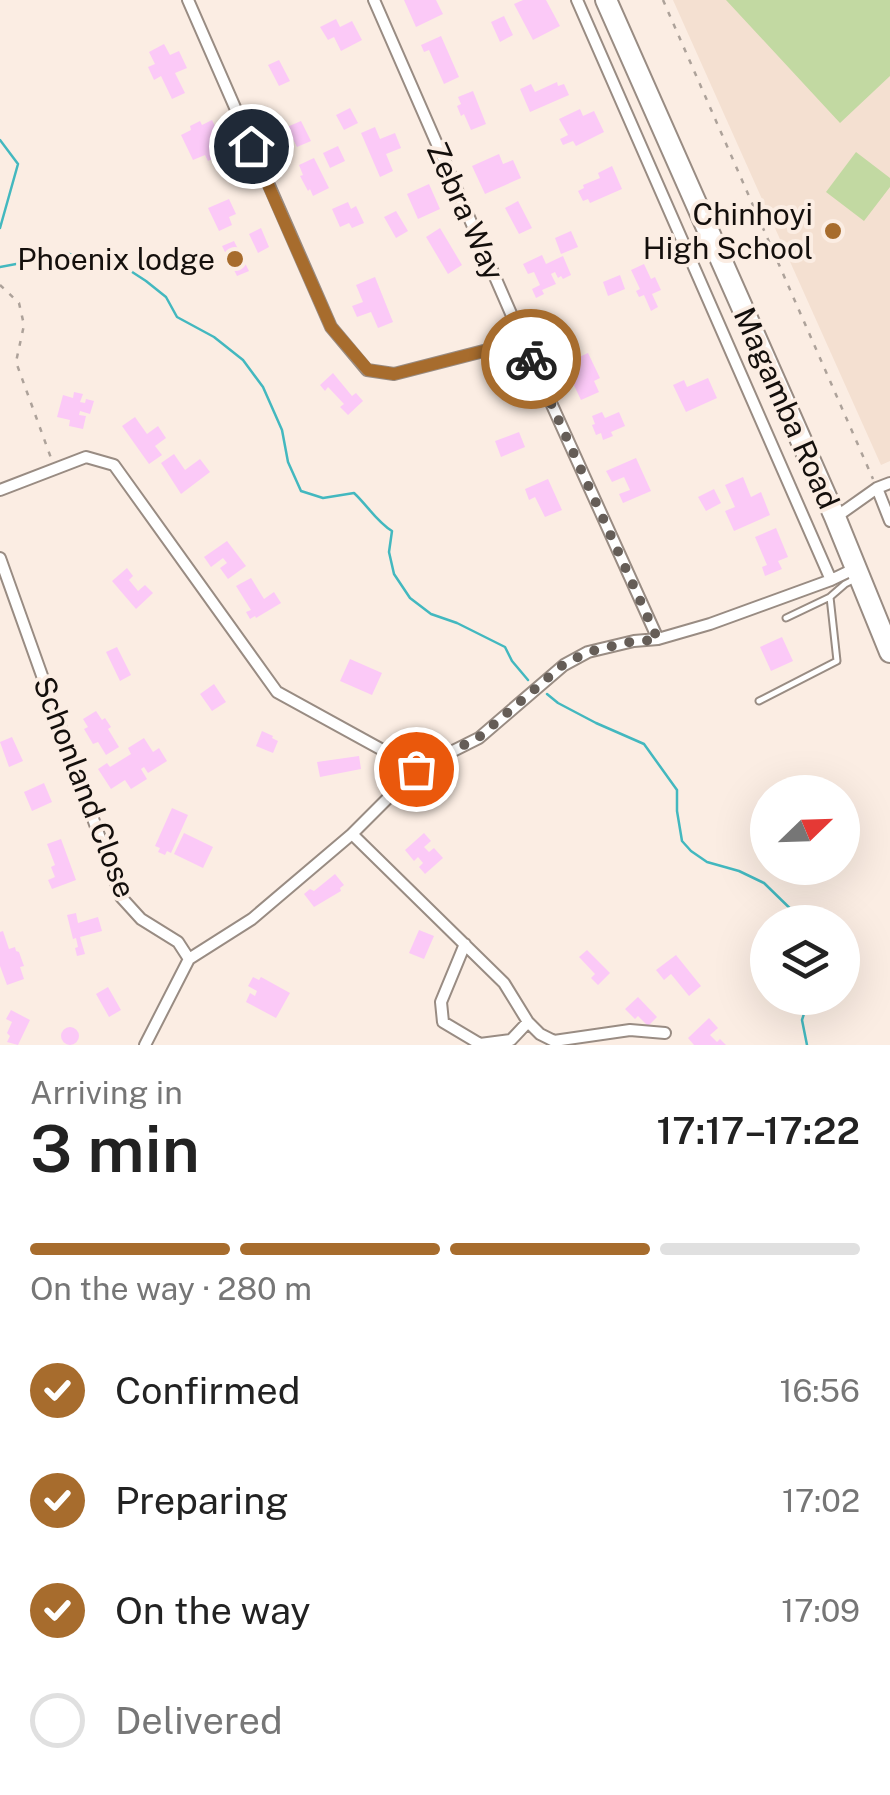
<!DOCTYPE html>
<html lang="en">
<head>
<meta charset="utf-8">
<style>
	:root { --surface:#fff; --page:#f6f6f6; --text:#222; --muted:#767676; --line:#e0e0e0; --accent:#a76c2d }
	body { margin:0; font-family:"Public Sans",sans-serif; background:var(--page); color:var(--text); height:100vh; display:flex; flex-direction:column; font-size:38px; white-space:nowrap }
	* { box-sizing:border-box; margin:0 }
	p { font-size:32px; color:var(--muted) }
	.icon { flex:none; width:55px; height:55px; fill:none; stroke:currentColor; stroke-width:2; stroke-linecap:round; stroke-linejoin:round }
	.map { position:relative; height:1045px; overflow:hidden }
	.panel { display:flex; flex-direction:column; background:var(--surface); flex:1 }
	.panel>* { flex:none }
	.needle { width:65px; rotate:67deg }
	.tools { position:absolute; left:750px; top:775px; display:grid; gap:20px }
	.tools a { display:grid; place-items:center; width:110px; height:110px; border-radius:50%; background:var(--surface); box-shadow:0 10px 40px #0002; font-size:50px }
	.pin { position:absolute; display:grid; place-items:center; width:85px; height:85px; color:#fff; margin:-42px; border:5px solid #fff; border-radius:50%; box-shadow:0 2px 10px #0007 }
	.courier { position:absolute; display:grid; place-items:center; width:100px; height:100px; margin:-50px; border:8px solid #a76c2d; border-radius:50%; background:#fff; color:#222; box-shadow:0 2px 12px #0007 }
	.summary em { font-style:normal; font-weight:600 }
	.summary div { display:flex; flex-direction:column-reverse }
	.summary { display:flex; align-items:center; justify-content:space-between; height:170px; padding:0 30px }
	h1 { font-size:65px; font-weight:600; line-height:75px }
	.bar { display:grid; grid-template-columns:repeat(4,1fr); gap:15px 10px; align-content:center; height:120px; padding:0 30px }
	.bar i { height:12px; border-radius:8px; background:var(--line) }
	.bar .current { background:var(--accent) }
	.bar p { grid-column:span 4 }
	ol { padding:0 30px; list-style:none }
	li { display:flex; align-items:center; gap:30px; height:110px }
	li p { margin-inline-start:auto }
	li .icon { padding:10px; border-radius:50%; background:var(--accent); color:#fff; stroke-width:4 }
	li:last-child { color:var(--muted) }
	li i { width:55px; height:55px; border:5px solid var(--line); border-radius:50% }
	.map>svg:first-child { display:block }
	.built { fill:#f4e0d1 }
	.green { fill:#c2d9a2 }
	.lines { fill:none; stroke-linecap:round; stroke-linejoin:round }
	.stream { stroke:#43b8bf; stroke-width:2.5 }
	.building { fill:#fbc9f7 }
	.lane-casing { stroke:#998c83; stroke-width:9 }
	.street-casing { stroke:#998c83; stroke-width:14 }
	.highway-casing { stroke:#998c83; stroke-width:24 }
	.path { stroke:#ada29a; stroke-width:2.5; stroke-dasharray:5 8; stroke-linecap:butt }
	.lane { stroke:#fff; stroke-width:5 }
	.street { stroke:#fff; stroke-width:10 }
	.highway { stroke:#fff; stroke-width:20 }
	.done { stroke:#655d57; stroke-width:10; stroke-dasharray:0 18 }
	.route { stroke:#a76c2d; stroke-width:12 }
	.poi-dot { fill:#a76c2d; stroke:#fbede3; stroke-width:4 }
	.labels { text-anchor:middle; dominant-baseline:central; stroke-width:8; stroke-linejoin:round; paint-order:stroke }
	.street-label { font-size:30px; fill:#140f0c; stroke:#fbede3 }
	.poi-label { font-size:30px; fill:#140f0c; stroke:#fbede3; text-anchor:end }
</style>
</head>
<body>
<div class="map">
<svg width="890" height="1045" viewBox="0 0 890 1045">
	<rect width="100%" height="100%" fill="#fbede3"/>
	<path class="built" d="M673,0H890V461L881,465Z"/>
	<path class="green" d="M726,0H890V76L840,123Z
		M856,152L890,178V187L864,221L826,192Z"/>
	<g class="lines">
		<path class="stream" d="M0,140L18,164L0,228
			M0,267L69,254L98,258L126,268L146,281L166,297L177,317L214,337L243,360L263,387L282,430L288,462L301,491L323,498L354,493C367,505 377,522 392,531L389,552L394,574L410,598L431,614L457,623L505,647L512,661L528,680
			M547,694L558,703L596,723L644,744L677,790V811L682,841L691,851L707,862L739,871L764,883L804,922
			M807,1045L802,1020L809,998"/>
	</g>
	<path class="building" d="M404,0H436L443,14L416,27Z
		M523,0H546L560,26L533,40L514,4Z
		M504,16L513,35L500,42L491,22Z
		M336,19L340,27L352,21L362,40L341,51L334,37L328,40L320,27Z
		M441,36L459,77L444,84L429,50L424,52L421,45Z
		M164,44L170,55L179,51L187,68L175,73L185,93L172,99L161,76L154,80L148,67L155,64L149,52Z
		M279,60L290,81L279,86L268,65Z
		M557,82L558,86L564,84L569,95L530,112L520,89L531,84L535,92Z
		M473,91L486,124L471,130L464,114L461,116L457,106L461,104L458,97Z
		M350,108L358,123L344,130L336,115Z
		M580,109L583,116L594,111L604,132L576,146L573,141L563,145L560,139L568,135L559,119Z
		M212,120L225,147L215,152L217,156L208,161L205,155L193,160L181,135L191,130L190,126L200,121L202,125Z
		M301,121L311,141L297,147L291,135L278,142L273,133Z
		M375,127L380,139L395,133L401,148L386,154L393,171L380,177L361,133Z
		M338,146L345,161L330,168L323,153Z
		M499,154L503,164L513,160L521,178L485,194L472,166Z
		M314,158L329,188L313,196L310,189L308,191L300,176L303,175L299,165Z
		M612,166L622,189L590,203L588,199L583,201L578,191L584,188L583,185L600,178L598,173Z
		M429,184L440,209L418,219L407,194Z
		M229,199L236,214L229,217L232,225L219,231L208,208Z
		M518,201L532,228L519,234L505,208Z
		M348,202L351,209L356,206L364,223L352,228L349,223L340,227L332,209Z
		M396,211L408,231L396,238L384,217Z
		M261,228L269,247L258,253L249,234Z
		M440,228L462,265L448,274L426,237Z
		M571,231L578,247L561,254L555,238Z
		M234,241L249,271L237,276L222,246Z
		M542,255L546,264L563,256L571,275L563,279L561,276L558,278L555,272L551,274L556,284L542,290L544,294L536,298L532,289L540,285L534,272L528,274L523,264Z
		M644,264L651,279L655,277L661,290L652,294L658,307L651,311L644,295L639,297L636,291L640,289L631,270Z
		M620,275L625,289L608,296L603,282Z
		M375,277L393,322L378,328L371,312L357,317L352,306L363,302L356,285Z
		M588,353L600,378L594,381L599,392L581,400L570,377L565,380L559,366Z
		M333,373L352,396L356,393L363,401L348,415L340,407L344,404L328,387L325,391L320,385Z
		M708,378L717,398L686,412L673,385L684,380L687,387Z
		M74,392L83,394L80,402L85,403L86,399L94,401L90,414L80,411L79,415L86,416L83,429L69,426L70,420L57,417L63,395L73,398Z
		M602,412L605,418L619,412L625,426L611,432L613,436L603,440L601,433L596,435L592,425L595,424L592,416Z
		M135,417L147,434L158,426L166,438L155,446L162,455L149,464L122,426Z
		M519,432L525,447L501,457L495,441Z
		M174,454L185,470L200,459L210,472L181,494L161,463Z
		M636,458L651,491L623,503L619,494L630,490L624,477L612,482L606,471Z
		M743,477L751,497L761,492L770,515L734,531L725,511L735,507L725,485Z
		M548,479L562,510L545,517L535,497L529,500L525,489Z
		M714,489L721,503L706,511L698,497Z
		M776,528L788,557L778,561L782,569L765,576L762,567L767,565L755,537Z
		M227,541L246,566L228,579L220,568L227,563L223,558L211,567L204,557Z
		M127,568L133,576L129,580L138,591L145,585L153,593L136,609L112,581Z
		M251,578L264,599L274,592L281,603L256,618L255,616L250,619L246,612L251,610L236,586Z
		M782,637L793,661L771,671L760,647Z
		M117,647L131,675L120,681L106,652Z
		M350,659L382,673L372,695L340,681Z
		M214,684L226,702L212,711L200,694Z
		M96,711L102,720L105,718L111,727L108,729L119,747L106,755L98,742L93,744L84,729L88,727L83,719Z
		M262,731L273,736L272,738L278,741L273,753L256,746Z
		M12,737L23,761L9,767L0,742Z
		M144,738L153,752L159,748L167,761L148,773L144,767L141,769L147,779L131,789L125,780L111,789L98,769L107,763L110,767L131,754L128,748Z
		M359,756L361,769L320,777L317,762Z
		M44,783L52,802L32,811L24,792Z
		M172,808L188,815L171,853L167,851L165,855L158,852L160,848L155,846Z
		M184,833L213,847L203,868L174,854Z
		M424,833L431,841L424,847L429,852L434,848L443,858L425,874L419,867L423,863L418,857L414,861L405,850Z
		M61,839L76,880L52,889L48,880L55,877L51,867L55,865L47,844Z
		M335,874L344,885L340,888L341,891L314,907L304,894L310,889L314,891Z
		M76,913L78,923L98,917L102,931L80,937L85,954L77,956L75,948L78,947L76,938L73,939L67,915Z
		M419,930L434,936L424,959L409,953Z
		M3,931L9,949L15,947L16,951L19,952L24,966L20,967L24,979L7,985L0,966V932Z
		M587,950L610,973L598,985L591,978L595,974L579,957Z
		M676,955L701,986L689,996L671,974L664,980L656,970Z
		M253,977L259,980L261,977L290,993L276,1018L246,1002L250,993L255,996L257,991L248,986Z
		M108,987L121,1010L109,1017L96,994Z
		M638,997L657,1017L648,1026L638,1016L635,1019L625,1009Z
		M11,1010L30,1020L18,1045L7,1042L10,1036L7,1033L12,1022L6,1019Z
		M709,1018L718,1028L710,1035L717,1042L720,1039L726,1045H694L688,1038Z
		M61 1036a9 9 0 1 1 18 0a9 9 0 1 1-18 0Z"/>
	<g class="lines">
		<g class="lane-casing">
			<path id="lane" d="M786,618L830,597
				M759,701L837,661L830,597L845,584L853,580"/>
		</g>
		<g class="street-casing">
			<path id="street" d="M188,0L331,327L367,370L394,374L523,341
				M374,0L523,341L658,639
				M577,0L831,580
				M877,488L890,521
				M0,490L86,457L114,465L277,692L417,769
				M836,517L877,488L890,483
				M0,558L121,897L141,919L178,942L189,959L252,919L352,834L417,769L479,738L564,665L588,652L634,641L658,639L710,624L831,580L856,568
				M352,834L504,983L528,1022L511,1040L480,1044L443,1022L441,1002L465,944
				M528,1022L540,1034L554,1041L630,1030L665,1033
				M145,1045L189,959"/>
		</g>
		<g class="highway-casing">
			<path id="highway" d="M606,0L835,517L890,652"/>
		</g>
		<path class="path" d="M663,0L873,479
			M0,285L19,303L24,325L16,362L51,458"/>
		<use href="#lane" class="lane"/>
		<use href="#street" class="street"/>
		<use href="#highway" class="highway"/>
	</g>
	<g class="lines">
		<path class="done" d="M416,769L478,738L564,664L588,652L634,641L658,640L531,359"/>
		<path class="route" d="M251,146L331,327L368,370L394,374L523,341L531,359"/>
	</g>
	<g class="poi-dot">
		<circle cx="833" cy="231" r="10"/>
		<circle cx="235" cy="259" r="10"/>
	</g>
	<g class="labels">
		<g class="street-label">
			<text transform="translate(466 211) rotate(66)">Zebra Way</text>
			<text transform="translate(787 408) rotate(66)">Magamba Road</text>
			<text transform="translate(85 787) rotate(69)">Schonland Close</text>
		</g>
		<g class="poi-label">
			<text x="813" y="214">Chinhoyi<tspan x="813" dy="34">High School</tspan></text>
			<text x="215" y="259">Phoenix lodge</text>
		</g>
	</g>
</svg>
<div class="tools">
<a><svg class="needle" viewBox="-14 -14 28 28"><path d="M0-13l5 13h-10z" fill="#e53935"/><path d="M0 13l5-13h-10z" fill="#767676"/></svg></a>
<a><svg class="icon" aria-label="layers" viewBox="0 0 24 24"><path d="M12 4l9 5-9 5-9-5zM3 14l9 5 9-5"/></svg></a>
</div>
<div class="pin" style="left:416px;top:769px;background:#ea580c"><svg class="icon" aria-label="bag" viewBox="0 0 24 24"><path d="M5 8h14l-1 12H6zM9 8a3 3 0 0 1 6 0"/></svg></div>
<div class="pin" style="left:251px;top:146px;background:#1f2937"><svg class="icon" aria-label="home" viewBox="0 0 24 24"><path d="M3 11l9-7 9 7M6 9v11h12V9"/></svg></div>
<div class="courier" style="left:531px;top:359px"><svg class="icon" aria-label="bike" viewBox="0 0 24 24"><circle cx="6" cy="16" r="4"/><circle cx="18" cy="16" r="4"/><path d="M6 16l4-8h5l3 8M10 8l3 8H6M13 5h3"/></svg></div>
</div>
<section class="panel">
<div class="summary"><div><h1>3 min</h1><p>Arriving in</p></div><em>17:17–17:22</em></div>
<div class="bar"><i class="current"></i><i class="current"></i><i class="current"></i><i></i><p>On the way · 280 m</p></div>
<ol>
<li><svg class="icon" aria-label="check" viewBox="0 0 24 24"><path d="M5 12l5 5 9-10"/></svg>Confirmed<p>16:56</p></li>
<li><svg class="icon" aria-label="check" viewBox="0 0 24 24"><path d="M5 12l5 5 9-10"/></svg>Preparing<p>17:02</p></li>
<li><svg class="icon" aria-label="check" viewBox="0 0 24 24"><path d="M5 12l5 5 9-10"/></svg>On the way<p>17:09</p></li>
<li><i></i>Delivered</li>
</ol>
</section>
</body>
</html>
